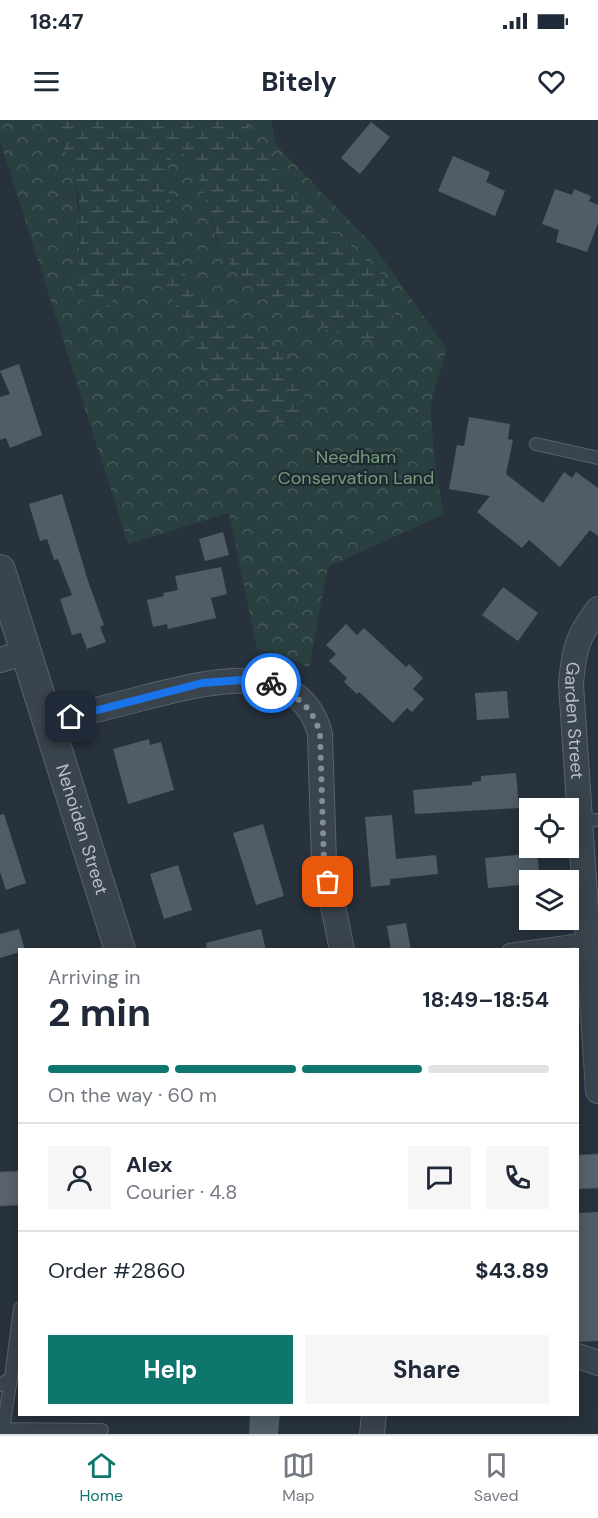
<!DOCTYPE html>
<html lang="en">
<head>
<meta charset="utf-8">
<style>
	:root { --surface:#fff; --page:#f6f6f7; --text:#1f2937; --muted:#747a83; --line:#e0e1e3; --accent:#0f766e }
	body { margin:0; font-family:"DM Sans",sans-serif; background:var(--page); color:var(--text); height:100vh; display:flex; flex-direction:column; font-size:22px; white-space:nowrap }
	* { box-sizing:border-box; margin:0 }
	p { font-size:20px; color:var(--muted) }
	.icon { flex:none; width:33px; height:33px; fill:none; stroke:currentColor; stroke-width:2; stroke-linecap:round; stroke-linejoin:round }
	.map { position:relative; flex:1; overflow:hidden }
	.details { position:absolute; left:18px; top:828px; width:561px; height:468px; display:flex; flex-direction:column; background:var(--surface); border-radius:0px; box-shadow:0 3px 15px #0003 }
	.details>* { flex:none }
	.controls { position:absolute; left:519px; top:678px; display:grid; gap:12px }
	.controls a { display:grid; place-items:center; width:60px; height:60px; border-radius:0px; background:var(--surface); box-shadow:0 3px 15px #0003; font-size:30px }
	.pin { position:absolute; display:grid; place-items:center; width:51px; height:51px; color:#fff; margin:-26px; border-radius:12px; box-shadow:0 3px 9px #0006 }
	.courier { position:absolute; display:grid; place-items:center; width:60px; height:60px; margin:-30px; border:4px solid #1a73e8; border-radius:50%; background:#fff; color:#222; box-shadow:0 2px 8px #0007 }
	.head em { font-style:normal; font-weight:700 }
	.head div { display:flex; flex-direction:column-reverse }
	.head { display:flex; align-items:center; justify-content:space-between; height:102px; padding:0 30px }
	h1 { font-size:39px; font-weight:700; line-height:45px }
	.bar { display:grid; grid-template-columns:repeat(4,1fr); gap:9px 6px; align-content:center; height:72px; padding:0 30px }
	.bar i { height:8px; border-radius:4px; background:var(--line) }
	.bar .selected { background:var(--accent) }
	.bar p { grid-column:span 4 }
	.line { display:flex; align-items:center; gap:15px; padding:0 30px; border-top:2px solid var(--line) }
	.line div { flex:1 }
	.round { display:grid; place-items:center; flex:none; width:63px; height:63px; border-radius:0px; background:var(--page) }
	.cta { display:flex; gap:12px; margin-top:auto; padding:12px 30px }
	.cta a { flex:1; height:69px; border-radius:0px; background:var(--accent); color:#fff; font-size:24px; font-weight:700; line-height:69px; text-align:center }
	.cta a+a { background:var(--page); color:var(--text) }
	.status { display:flex; justify-content:space-between; align-items:center; height:42px; padding:0 30px; background:var(--surface); direction:ltr }
	.status svg { height:16px; fill:currentColor }
	header { display:flex; justify-content:space-between; align-items:center; height:78px; padding:0 30px; background:var(--surface); font-size:27px; font-weight:700 }
	.dock { display:flex; justify-content:space-around; align-items:center; height:84px; border-top:2px solid var(--line); background:var(--surface); font-size:16px; color:var(--muted) }
	.dock a { display:grid; justify-items:center; gap:3px }
	.dock .selected { color:var(--accent) }
	.map>svg:first-child { display:block }
	.wetland { fill:url(#wetland-marsh) }
	.park { fill:url(#park-crowns) }
	.building { fill:#505d67 }
	.lines { fill:none; stroke-linecap:round; stroke-linejoin:round }
	.service-casing { stroke:#58626b; stroke-width:14 }
	.minor-casing { stroke:#58626b; stroke-width:26 }
	.tertiary-casing { stroke:#58626b; stroke-width:32 }
	.primary-casing { stroke:#434d56; stroke-width:35 }
	.service { stroke:#3a444d; stroke-width:12 }
	.minor { stroke:#3a444d; stroke-width:24 }
	.tertiary { stroke:#3a444d; stroke-width:30 }
	.primary { stroke:#59636d; stroke-width:33 }
	.done { stroke:#848e97; stroke-width:6; stroke-dasharray:0 10.8 }
	.route { stroke:#1a73e8; stroke-width:8 }
	.labels { text-anchor:middle; dominant-baseline:central; stroke-width:4.5; stroke-linejoin:round; paint-order:stroke }
	.park-label { font-size:18px; fill:#779c7b; stroke:#1f2932 }
	.street-label { font-size:18px; fill:#b6bfc8; stroke:#1f2932 }
</style>
</head>
<body>
<div class="status"><b>18:47</b><svg viewBox="0 0 49 12"><path d="M0 12V9h3v3zM5 12V6h3v6zM10 12V3h3v9zM15 12V0h3v12zM26 1h20v11H26zM47 4h2v5h-2z"/></svg></div>
<header><svg class="icon" aria-label="menu" viewBox="0 0 24 24"><path d="M4 6h16M4 12h16M4 18h16"/></svg>Bitely<svg class="icon" aria-label="heart" viewBox="0 0 24 24"><path d="M12 20l-8-8c-3-5 5-10 8-4 3-6 11-1 8 4z"/></svg></header>
<div class="map">
<svg width="598" height="1314" viewBox="0 0 598 1314">
	<defs>
		<pattern id="wetland-marsh" width="20" height="14" patternUnits="userSpaceOnUse" patternTransform="scale(1.5)"><rect width="20" height="14" fill="#2a3f3f"/><path d="M1 5h8M5 5V1M11 12h8M15 12V8" fill="none" stroke="#475959"/></pattern>
		<pattern id="park-crowns" width="20" height="18" patternUnits="userSpaceOnUse" patternTransform="scale(1.5)"><rect width="20" height="18" fill="#2a3f3f"/><path d="M2 6a3 3 0 1 1 6 0M12 15a3 3 0 1 1 6 0" fill="none" stroke="#475959"/></pattern>
	</defs>
	<rect width="100%" height="100%" fill="#27323d"/>
	<path class="wetland" d="M47,0H245C265,37 294,70 323,100C341,119 363,134 379,154C391,168 402,196 387,212C377,221 361,222 349,219C324,211 240,162 227,141C217,126 216,111 211,95C205,77 199,60 194,43L174,103L180,148L235,207L280,230L305,271L302,289L285,306L236,280L205,258L193,232L133,156L118,167L113,181L104,193C90,193 85,184 77,174L80,120L79,76L54,8Z"/>
	<path class="park" d="M0,0H47C86,50 80,115 77,174C85,184 90,193 104,193L113,181L118,167L133,156L150,158L168,172L184,201L193,232L205,258L236,280L285,306L302,289L305,271L280,230L235,207L201,174L180,148L166,54L173,33H182L194,42L211,96L217,123L228,144L250,163L285,186L323,208L350,219L373,220L388,211L395,195L391,174L380,154L293,71L259,26L245,0H271L276,25L373,125L447,229L430,286L436,351L444,394L328,447L309,548L282,534L257,529L229,393L128,424L0,21Z"/>
	<path class="building" d="M371,2L390,17L360,54L341,38Z
		M453,36L490,52L486,62L505,71L495,96L438,71Z
		M555,69L572,75L574,69L591,76L589,81L598,85V103L587,132L556,122L559,110L542,104Z
		M19,244L42,315L10,328L6,318L0,320V277L10,274L0,251Z
		M469,297L510,304L508,319L513,320L506,354L543,383L564,352L572,358L576,352L598,368V416L590,410L560,447L529,420L522,428L477,392L490,376L449,369L457,325L464,326Z
		M62,374L88,461L104,505L100,507L106,522L87,529L81,513L72,515L60,479L72,475L58,439L54,440L47,419L40,421L29,384Z
		M223,412L229,435L205,441L199,419Z
		M221,447L227,474L211,478L216,498L168,509L167,504L153,507L147,480L164,476L163,473L178,470L175,456Z
		M503,467L538,493L518,521L482,495Z
		M346,504L357,515L364,508L406,547L409,544L423,558L413,569L424,579L412,592L407,588L393,603L359,572L357,574L344,562L347,558L329,541L336,534L326,525Z
		M507,571L509,598L477,600L475,573Z
		M149,619L150,625L161,622L174,670L128,684L113,629Z
		M516,653L519,688L415,694L413,670L472,665V662L481,661V656Z
		M4,694L26,763L6,770L0,752V695Z
		M392,695L396,739L436,735L438,754L390,759V765L371,767L365,697Z
		M263,704L284,776L256,785L233,713Z
		M537,733L540,760H530V764L488,768L485,738Z
		M178,745L192,790L164,799L150,754Z
		M406,803L411,830H391L387,806Z
		M19,809L25,830H20V832L0,838V814Z
		M261,809L266,830H207L206,823Z
		M598,1092V1221L578,1222V1093Z
		M250,1294H280L278,1314H249Z"/>
	<g class="lines">
		<g class="service-casing">
			<path id="service" d="M536,324L598,338
				M582,701L598,700
				M509,830L588,819
				M0,1265L11,1258L20,1188
				M0,1309L102,1310
				M3,1309L11,1258"/>
		</g>
		<g class="minor-casing">
			<g id="minor">
				<path id="s1" d="M598,489C577,517 574,529 571,564L598,971"/>
				<path d="M0,540L26,532"/>
				<path d="M49,602C80,594 112,586 143,578C200,564 299,534 320,614L324,742L342,830"/>
				<path d="M578,1236L598,1243"/>
				<path d="M372,1314L374,1294"/>
			</g>
		</g>
		<g class="tertiary-casing">
			<g id="tertiary">
				<path id="s2" d="M0,450L120,830"/>
			</g>
		</g>
		<g class="primary-casing">
			<path id="primary" d="M578,1052L598,1051
				M0,1069L20,1068"/>
		</g>
		<use href="#service" class="service"/>
		<use href="#minor" class="minor"/>
		<use href="#tertiary" class="tertiary"/>
		<use href="#primary" class="primary"/>
	</g>
	<g class="lines">
		<path class="done" d="M271,563C296,576 313,586 320,614L324,742L328,762"/>
		<path class="route" d="M71,597L202,563L241,560L271,563"/>
	</g>
	<g class="labels">
		<g class="park-label">
			<text x="356" y="337">Needham<tspan x="356" dy="21">Conservation Land</tspan></text>
		</g>
		<g class="street-label">
			<text stroke="none"><textPath href="#s1" startOffset="118">Garden Street</textPath></text>
			<text stroke="none"><textPath href="#s2" startOffset="272">Nehoiden Street</textPath></text>
		</g>
	</g>
</svg>
<div class="controls">
<a><svg class="icon" aria-label="locate" viewBox="0 0 24 24"><circle cx="12" cy="12" r="6"/><path d="M12 2v4M12 18v4M2 12h4M18 12h4"/></svg></a>
<a><svg class="icon" aria-label="layers" viewBox="0 0 24 24"><path d="M12 4l9 5-9 5-9-5zM3 14l9 5 9-5"/></svg></a>
</div>
<div class="pin" style="left:328px;top:762px;background:#ea580c"><svg class="icon" aria-label="bag" viewBox="0 0 24 24"><path d="M5 8h14l-1 12H6zM9 8a3 3 0 0 1 6 0"/></svg></div>
<div class="pin" style="left:71px;top:597px;background:#1f2937"><svg class="icon" aria-label="home" viewBox="0 0 24 24"><path d="M3 11l9-7 9 7M6 9v11h12V9"/></svg></div>
<div class="courier" style="left:271px;top:563px"><svg class="icon" aria-label="bike" viewBox="0 0 24 24"><circle cx="6" cy="16" r="4"/><circle cx="18" cy="16" r="4"/><path d="M6 16l4-8h5l3 8M10 8l3 8H6M13 5h3"/></svg></div>
<section class="details">
<div class="head"><div><h1>2 min</h1><p>Arriving in</p></div><em>18:49–18:54</em></div>
<div class="bar"><i class="selected"></i><i class="selected"></i><i class="selected"></i><i></i><p>On the way · 60 m</p></div>
<div class="line" style="height:108px"><a class="round"><svg class="icon" aria-label="person" viewBox="0 0 24 24"><circle cx="12" cy="8" r="4"/><path d="M4 21q1-7 8-7t8 7"/></svg></a><div><b>Alex</b><p>Courier · 4.8</p></div><a class="round"><svg class="icon" aria-label="chat" viewBox="0 0 24 24"><path d="M4 5h16v11H9l-5 4z"/></svg></a><a class="round"><svg class="icon" aria-label="phone" viewBox="0 0 24 24"><path d="M5 4h4l2 5-3 2q2 4 5 5l2-3 5 2v4C11 20 4 13 5 4z"/></svg></a></div>
<div class="line" style="height:78px"><div>Order #2860</div><b>$43.89</b></div>
<div class="cta"><a>Help</a><a>Share</a></div>
</section>
</div>
<nav class="dock">
<a class="selected"><svg class="icon" aria-label="home" viewBox="0 0 24 24"><path d="M3 11l9-7 9 7M6 9v11h12V9"/></svg>Home</a>
<a><svg class="icon" aria-label="map" viewBox="0 0 24 24"><path d="M3 6l6-2 6 2 6-2v14l-6 2-6-2-6 2zM9 4v14M15 6v14"/></svg>Map</a>
<a><svg class="icon" aria-label="saved" viewBox="0 0 24 24"><path d="M7 4h10v16l-5-4-5 4z"/></svg>Saved</a>
</nav>
</body>
</html>
